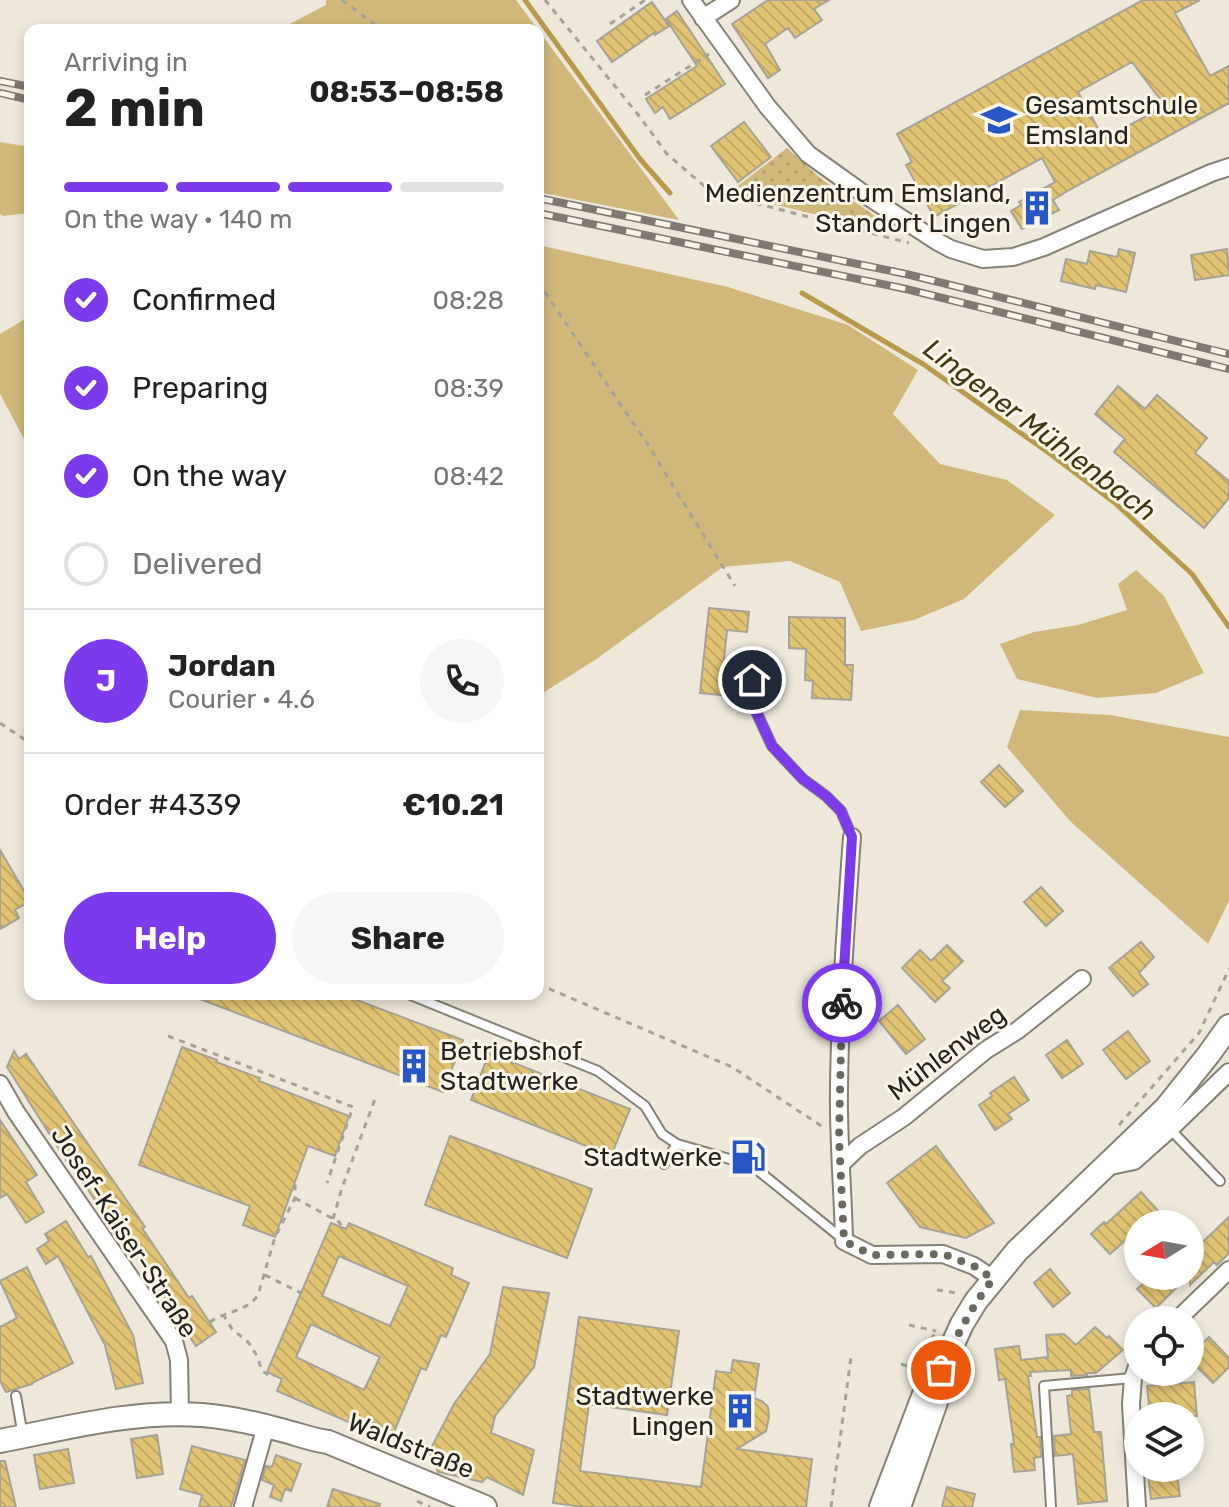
<!DOCTYPE html>
<html lang="en">
<head>
<meta charset="utf-8">
<style>
	:root { --surface:#fff; --page:#f6f6f6; --text:#222; --muted:#767676; --line:#e0e0e0; --accent:#7c3aed }
	body { margin:0; font-family:Rubik,sans-serif; background:var(--page); color:var(--text); height:100vh; display:flex; flex-direction:column; font-size:30px; white-space:nowrap }
	* { box-sizing:border-box; margin:0 }
	p { font-size:26px; color:var(--muted) }
	.icon { flex:none; width:44px; height:44px; fill:none; stroke:currentColor; stroke-width:2; stroke-linecap:round; stroke-linejoin:round }
	.map { position:relative; flex:1; overflow:hidden }
	.side { position:absolute; left:24px; top:24px; width:520px; height:976px; display:flex; flex-direction:column; background:var(--surface); border-radius:16px; box-shadow:0 4px 12px #0003 }
	.side>* { flex:none }
	.needle { width:52px; rotate:259deg }
	.fabs { position:absolute; left:1124px; top:1210px; display:grid; gap:16px }
	.fabs a { display:grid; place-items:center; width:80px; height:80px; border-radius:50%; background:var(--surface); box-shadow:0 4px 12px #0003; font-size:40px }
	.pin { position:absolute; display:grid; place-items:center; width:68px; height:68px; color:#fff; margin:-34px; border:4px solid #fff; border-radius:50%; box-shadow:0 2px 8px #0007 }
	.courier { position:absolute; display:grid; place-items:center; width:80px; height:80px; margin:-40px; border:6px solid #7c3aed; border-radius:50%; background:#fff; color:#222; box-shadow:0 2px 10px #0007 }
	.summary em { font-style:normal; font-weight:700 }
	.summary div { display:flex; flex-direction:column-reverse }
	.summary { display:flex; align-items:center; justify-content:space-between; height:136px; padding:0 40px }
	h1 { font-size:52px; font-weight:700; line-height:60px }
	.bar { display:grid; grid-template-columns:repeat(4,1fr); gap:12px 8px; align-content:center; height:96px; padding:0 40px }
	.bar i { height:10px; border-radius:6px; background:var(--line) }
	.bar .active { background:var(--accent) }
	.bar p { grid-column:span 4 }
	.line { display:flex; align-items:center; gap:20px; padding:0 40px; border-top:2px solid var(--line) }
	.line div { flex:1 }
	.round { display:grid; place-items:center; flex:none; width:84px; height:84px; border-radius:42px; background:var(--page) }
	ol { padding:0 40px; list-style:none }
	li { display:flex; align-items:center; gap:24px; height:88px }
	li p { margin-inline-start:auto }
	li .icon { padding:8px; border-radius:50%; background:var(--accent); color:#fff; stroke-width:4 }
	li:last-child { color:var(--muted) }
	li i { width:44px; height:44px; border:4px solid var(--line); border-radius:50% }
	.cta { display:flex; gap:16px; margin-top:auto; padding:16px 40px }
	.cta a { flex:1; height:92px; border-radius:48px; background:var(--accent); color:#fff; font-size:32px; font-weight:700; line-height:92px; text-align:center }
	.cta a+a { background:var(--page); color:var(--text) }
	.map>svg:first-child { display:block }
	.grass { fill:#cfb879 }
	.park { fill:url(#park-dots) }
	.lines { fill:none; stroke-linecap:round; stroke-linejoin:round }
	.stream { stroke:#b79b4a; stroke-width:5 }
	.building { fill:url(#building-back-hatch); stroke:#a6a295; stroke-width:2; fill-rule:evenodd }
	.lane-casing { stroke:#858174; stroke-width:12 }
	.street-casing { stroke:#858174; stroke-width:20 }
	.secondary-casing { stroke:#858174; stroke-width:26 }
	.path { stroke:#a6a298; stroke-width:3; stroke-dasharray:6 6; stroke-linecap:butt }
	.lane { stroke:#fff; stroke-width:8 }
	.street { stroke:#fff; stroke-width:16 }
	.secondary { stroke:#fff; stroke-width:22 }
	.rail-casing { stroke:#7e7a71; stroke-width:8 }
	.rail { stroke:#faf5e7; stroke-width:5; stroke-dasharray:15; stroke-linecap:butt }
	.done { stroke:#6b6860; stroke-width:8; stroke-dasharray:0 14.4 }
	.route { stroke:#7c3aed; stroke-width:10 }
	.labels { text-anchor:middle; dominant-baseline:central; stroke-width:6; stroke-linejoin:round; paint-order:stroke }
	.poi-label { font-size:26px; fill:#25231e; stroke:#faf5e7; text-anchor:end }
	.street-label { font-size:26px; fill:#25231e; stroke:#faf5e7 }
	.water-label { font-size:28px; font-style:italic; fill:#433713; stroke:#faf5e7 }
</style>
</head>
<body>
<div class="map">
<svg width="1229" height="1507" viewBox="0 0 1229 1507">
	<defs>
		<pattern id="park-dots" width="8" height="8" patternUnits="userSpaceOnUse" patternTransform="scale(2)"><rect width="8" height="8" fill="#cfb879"/><path d="M2 2h.1M6 6h.1" fill="none" stroke="#b29e68" stroke-width="1.8" stroke-linecap="round"/></pattern>
		<pattern id="building-back-hatch" width="6" height="6" patternUnits="userSpaceOnUse" patternTransform="scale(2)"><rect width="6" height="6" fill="#e1c473"/><path d="M-1 5l2 2M0 0l6 6M5-1l2 2" fill="none" stroke="#c1a863"/></pattern>
	</defs>
	<rect width="100%" height="100%" fill="#ede8da"/>
	<path class="grass" d="M326,0H516L679,220L538,192V30H278L326,5Z
		M0,142L30,147V213L3,216L0,214Z
		M538,245L728,287L848,325L918,370L893,414L940,464L1007,480L1055,515L964,599L914,620L861,631L840,582L790,561L723,567L595,660L538,696Z
		M30,316V450L0,394V334Z
		M1136,570L1164,596L1204,673L1156,693L1097,698L1017,679L1000,644L1034,632L1078,625L1127,610L1118,584Z
		M1020,710L1110,715L1229,737V901L1208,944L1070,821L1007,747Z"/>
	<path class="park" d="M787,148L820,178L878,218L870,228L729,193Z"/>
	<g class="lines">
		<path class="stream" d="M525,0L640,159L670,193
			M802,293L923,364L1049,453L1115,503L1192,574L1229,627"/>
	</g>
	<path class="building" d="M768,0H829L814,9L822,20L795,38L788,28L765,44L780,70L768,78L732,24Z
		M1143,0H1200L1175,13L1210,76L1229,66V103L1069,190L1053,200L1059,210L1022,229L1011,211L1021,205L1019,202L1055,182L1042,158L934,217L906,165L912,162L897,134ZM1132,62L1165,106L1104,139L1078,92Z
		M652,2L669,26L655,35L654,33L612,62L597,41Z
		M677,11L725,84L670,119L663,107L655,113L646,99L697,66L666,19Z
		M744,122L771,157L738,182L711,146Z
		M1119,249L1135,253L1126,292L1096,285L1095,289L1061,281L1066,259L1087,264L1090,251L1117,257Z
		M1227,249L1229,275L1195,280L1191,255Z
		M1118,386L1145,409L1157,395L1207,438L1195,453L1229,481V498L1204,528L1114,452L1125,439L1095,414Z
		M709,608L749,612L747,632L727,630L723,670L744,672L742,697L700,693Z
		M789,617L845,618V665H853L851,700L812,698L813,681L805,680L806,649L789,648Z
		M999,765L1023,791L1005,807L981,782Z
		M0,850L30,901L15,910L19,918L0,929Z
		M1041,887L1063,911L1046,926L1024,902Z
		M1141,942L1154,957L1139,973L1148,984L1133,996L1109,968Z
		M947,945L963,961L942,981L950,988L935,1002L902,968L920,950L931,961Z
		M187,994H341L463,1040L443,1092Z
		M898,1005L925,1039L906,1054L879,1021Z
		M1128,1031L1150,1061L1126,1079L1103,1050Z
		M1067,1040L1083,1064L1062,1078L1046,1055Z
		M182,1047L217,1060L216,1062L260,1078L259,1081L349,1116L335,1156L308,1146L275,1237L243,1225L250,1206L139,1165Z
		M14,1051L19,1059L26,1054L145,1227L142,1228L189,1298L192,1296L216,1332L196,1346L125,1239L122,1241L73,1167L71,1168L7,1067Z
		M489,1053L630,1109L611,1156L471,1100Z
		M1014,1077L1029,1100L1008,1114L1012,1119L995,1130L979,1105L992,1096L990,1093Z
		M0,1120L37,1175L26,1182L44,1212L26,1223L7,1194L0,1198Z
		M450,1136L592,1189L567,1258L425,1205Z
		M936,1146L994,1223L966,1238L920,1227L887,1183Z
		M1141,1192L1159,1212L1146,1224H1138V1229L1110,1254L1091,1234L1104,1222L1106,1224Z
		M1229,1217V1253L1217,1265L1214,1262L1190,1285V1254Z
		M66,1221L88,1257L91,1256L133,1335L143,1383L116,1389L105,1345L58,1256L46,1264L37,1249L49,1241L45,1234Z
		M331,1223L346,1229L349,1223L453,1268L451,1275L469,1283L446,1337L441,1335L426,1370L421,1368L394,1432L373,1422L369,1431L277,1391L282,1379L267,1372ZM339,1256L408,1286L390,1326L322,1296ZM311,1324L380,1357L364,1390L296,1357Z
		M27,1267L73,1363L32,1383V1384L6,1392L0,1381V1327L17,1318L0,1281Z
		M1050,1269L1070,1293L1053,1307L1034,1283Z
		M1151,1276H1188L1156,1308L1137,1289Z
		M503,1287L549,1293L534,1367L495,1416L491,1433L534,1450L523,1495L487,1477L482,1482L438,1472L429,1452L454,1404L490,1354Z
		M579,1317L679,1331L667,1415L589,1404L580,1471L701,1487L716,1371L731,1373L733,1360L759,1364L754,1398L762,1401L768,1407L769,1417L766,1431L737,1449L812,1459L806,1507H583L553,1503Z
		M1095,1327L1107,1338L1109,1336L1123,1350L1096,1373H1087V1375L1071,1376V1370L1030,1372L1031,1376H1028L1037,1437H1040L1041,1457L1034,1458L1035,1470L1014,1472L1011,1444H1014L1005,1379L999,1380L995,1349L1019,1346L1021,1360L1048,1357L1046,1335L1064,1334L1076,1345Z
		M1209,1337L1229,1358V1367L1213,1383L1190,1360V1355Z
		M1194,1382L1197,1416H1150L1147,1386Z
		M1089,1389L1094,1432H1101L1107,1501L1078,1504L1073,1454L1055,1456L1054,1436L1071,1434L1067,1396L1072,1395V1390Z
		M157,1435L163,1474L137,1478L131,1439Z
		M192,1446L245,1460L231,1507H199L202,1495L180,1489Z
		M68,1449L74,1483L40,1489L34,1455Z
		M276,1455L301,1464L291,1491L285,1489L281,1501L270,1497L274,1485L262,1480L266,1466L272,1467Z
		M0,1461H5L16,1507H0Z
		M1147,1468H1176L1180,1496L1151,1499Z
		M947,1487L975,1494L972,1507H942Z
		M333,1489L380,1504L379,1507H327Z"/>
	<g class="lines">
		<g class="lane-casing">
			<path id="lane" d="M752,680L754,707L772,746L803,779L826,796L841,811L852,837
				M408,994L598,1071L645,1106L662,1134L677,1144L747,1164L760,1172L844,1240
				M1168,1127L1220,1181
				M664,1164L677,1144
				M16,1396L23,1436
				M1051,1507L1044,1386L1132,1378"/>
		</g>
		<g class="street-casing">
			<path id="street" d="M691,0L767,106L808,154L864,194L938,242L951,249L983,259L1013,257L1044,247L1211,173L1229,167
				M703,18L731,0
				M852,837C846,920 840,1004 839,1088C838,1139 843,1190 844,1241L872,1255L943,1254L974,1266L993,1279
				M0,1084L16,1112L174,1341L179,1360L180,1414
				M841,1164L860,1146L904,1117L986,1050L1018,1030L1082,979
				M1106,1167L1134,1161L1170,1129L1229,1072
				M1177,1320L1229,1270
				M243,1507L266,1426
				M1137,1507L1131,1404L1133,1378L1138,1364"/>
		</g>
		<g class="secondary-casing">
			<path id="secondary" d="M0,1441C67,1428 133,1410 202,1415C229,1417 255,1423 281,1430C297,1434 312,1440 328,1442L485,1507
				M881,1507L931,1376L941,1370L962,1324L976,1301L1017,1251L1165,1109L1209,1054L1229,1026
				M899,1507L936,1402"/>
		</g>
		<path class="path" d="M342,0L373,23L379,30
			M545,0L640,117L667,154L703,185L724,195L909,243
			M610,24L645,0
			M645,95L709,54
			M538,282L648,445L735,586
			M0,723L30,743
			M538,984L732,1067L823,1127
			M168,1036L353,1107L327,1183
			M1119,1125L1199,1033L1229,969
			M295,1198L339,1222L342,1227
			M333,1219L342,1188L375,1099
			M265,1275L301,1293
			M937,1290L957,1293
			M223,1314L232,1329L249,1343L257,1356L262,1371L272,1377L274,1376
			M210,1322C225,1311 247,1312 258,1295L275,1237L295,1198V1182
			M909,1325L936,1331
			M920,1361L937,1329
			M901,1364L913,1368
			M417,1501L430,1507
			M831,1507L851,1357"/>
		<use href="#lane" class="lane"/>
		<use href="#street" class="street"/>
		<use href="#secondary" class="secondary"/>
		<g class="rail-casing">
			<path id="rail" d="M0,81L30,87
				M0,93L30,100
				M538,198L906,274L1229,354
				M538,213L906,289L1229,369"/>
		</g>
		<use href="#rail" class="rail"/>
	</g>
	<g class="lines">
		<path class="done" d="M842,1003L839,1138L844,1241L872,1255L943,1254L974,1266L993,1279C970,1309 957,1336 941,1370"/>
		<path class="route" d="M752,680L754,707L772,746L803,779L826,796L841,811L852,837L842,1003"/>
	</g>
	<defs>
		<g id="school-bare" transform="scale(2.76)"><path d="M0-5L7-2L0 1L-7-2ZM-4 1L0 2.5L4 1V4Q0 6-4 4Z" fill="#2657c5" stroke="#faf5e7" stroke-width="2.5" paint-order="stroke"/></g>
		<g id="building-bare" transform="scale(2.76)"><path d="M-4-6H4V6H1V3H-1V6H-4ZM-2.5-4.3h1.7v1.8h-1.7ZM.8-4.3h1.7v1.8H.8ZM-2.5-1h1.7V.8h-1.7ZM.8-1h1.7V.8H.8Z" fill="#2657c5" stroke="#faf5e7" stroke-width="2.5" paint-order="stroke"/></g>
		<g id="fuel-bare" transform="scale(2.76)"><path d="M-5.5-6h7V0h2V4h1.3V-2.5L3-4.5l.8-.8L6-3V5H2.5V1h-1V6h-7ZM-4.2-4.7v3.2H.2V-4.7Z" fill="#2657c5" stroke="#faf5e7" stroke-width="2.5" paint-order="stroke"/></g>
	</defs>
	<g fill-rule="evenodd">
		<use href="#school-bare" x="999" y="120"/>
		<use href="#building-bare" x="1037" y="208"/>
		<use href="#building-bare" x="414" y="1066"/>
		<use href="#fuel-bare" x="748" y="1157"/>
		<use href="#building-bare" x="740" y="1411"/>
	</g>
	<g class="labels">
		<g class="poi-label">
			<text x="1025" y="105" text-anchor="start">Gesamtschule<tspan x="1025" dy="30">Emsland</tspan></text>
			<text x="1011" y="193">Medienzentrum Emsland,<tspan x="1011" dy="30">Standort Lingen</tspan></text>
			<text x="440" y="1051" text-anchor="start">Betriebshof<tspan x="440" dy="30">Stadtwerke</tspan></text>
			<text x="722" y="1157">Stadtwerke</text>
			<text x="714" y="1396">Stadtwerke<tspan x="714" dy="30">Lingen</tspan></text>
		</g>
		<g class="street-label">
			<text transform="translate(947 1053) rotate(-37)">Mühlenweg</text>
			<text transform="translate(124 1232) rotate(57)">Josef-Kaiser-Straße</text>
			<text transform="translate(411 1446) rotate(22)">Waldstraße</text>
		</g>
		<g class="water-label">
			<text transform="translate(1040 430) rotate(37)">Lingener Mühlenbach</text>
		</g>
	</g>
</svg>
<div class="fabs">
<a><svg class="needle" viewBox="-14 -14 28 28"><path d="M0-13l5 13h-10z" fill="#e53935"/><path d="M0 13l5-13h-10z" fill="#767676"/></svg></a>
<a><svg class="icon" aria-label="locate" viewBox="0 0 24 24"><circle cx="12" cy="12" r="6"/><path d="M12 2v4M12 18v4M2 12h4M18 12h4"/></svg></a>
<a><svg class="icon" aria-label="layers" viewBox="0 0 24 24"><path d="M12 4l9 5-9 5-9-5zM3 14l9 5 9-5"/></svg></a>
</div>
<div class="pin" style="left:941px;top:1370px;background:#ea580c"><svg class="icon" aria-label="bag" viewBox="0 0 24 24"><path d="M5 8h14l-1 12H6zM9 8a3 3 0 0 1 6 0"/></svg></div>
<div class="pin" style="left:752px;top:680px;background:#1f2937"><svg class="icon" aria-label="home" viewBox="0 0 24 24"><path d="M3 11l9-7 9 7M6 9v11h12V9"/></svg></div>
<div class="courier" style="left:842px;top:1003px"><svg class="icon" aria-label="bike" viewBox="0 0 24 24"><circle cx="6" cy="16" r="4"/><circle cx="18" cy="16" r="4"/><path d="M6 16l4-8h5l3 8M10 8l3 8H6M13 5h3"/></svg></div>
<section class="side">
<div class="summary"><div><h1>2 min</h1><p>Arriving in</p></div><em>08:53–08:58</em></div>
<div class="bar"><i class="active"></i><i class="active"></i><i class="active"></i><i></i><p>On the way · 140 m</p></div>
<ol>
<li><svg class="icon" aria-label="check" viewBox="0 0 24 24"><path d="M5 12l5 5 9-10"/></svg>Confirmed<p>08:28</p></li>
<li><svg class="icon" aria-label="check" viewBox="0 0 24 24"><path d="M5 12l5 5 9-10"/></svg>Preparing<p>08:39</p></li>
<li><svg class="icon" aria-label="check" viewBox="0 0 24 24"><path d="M5 12l5 5 9-10"/></svg>On the way<p>08:42</p></li>
<li><i></i>Delivered</li>
</ol>
<div class="line" style="height:144px"><b class="round" style="background:var(--accent);color:#fff">J</b><div><b>Jordan</b><p>Courier · 4.6</p></div><a class="round"><svg class="icon" aria-label="phone" viewBox="0 0 24 24"><path d="M5 4h4l2 5-3 2q2 4 5 5l2-3 5 2v4C11 20 4 13 5 4z"/></svg></a></div>
<div class="line" style="height:104px"><div>Order #4339</div><b>€10.21</b></div>
<div class="cta"><a>Help</a><a>Share</a></div>
</section>
</div>
</body>
</html>
